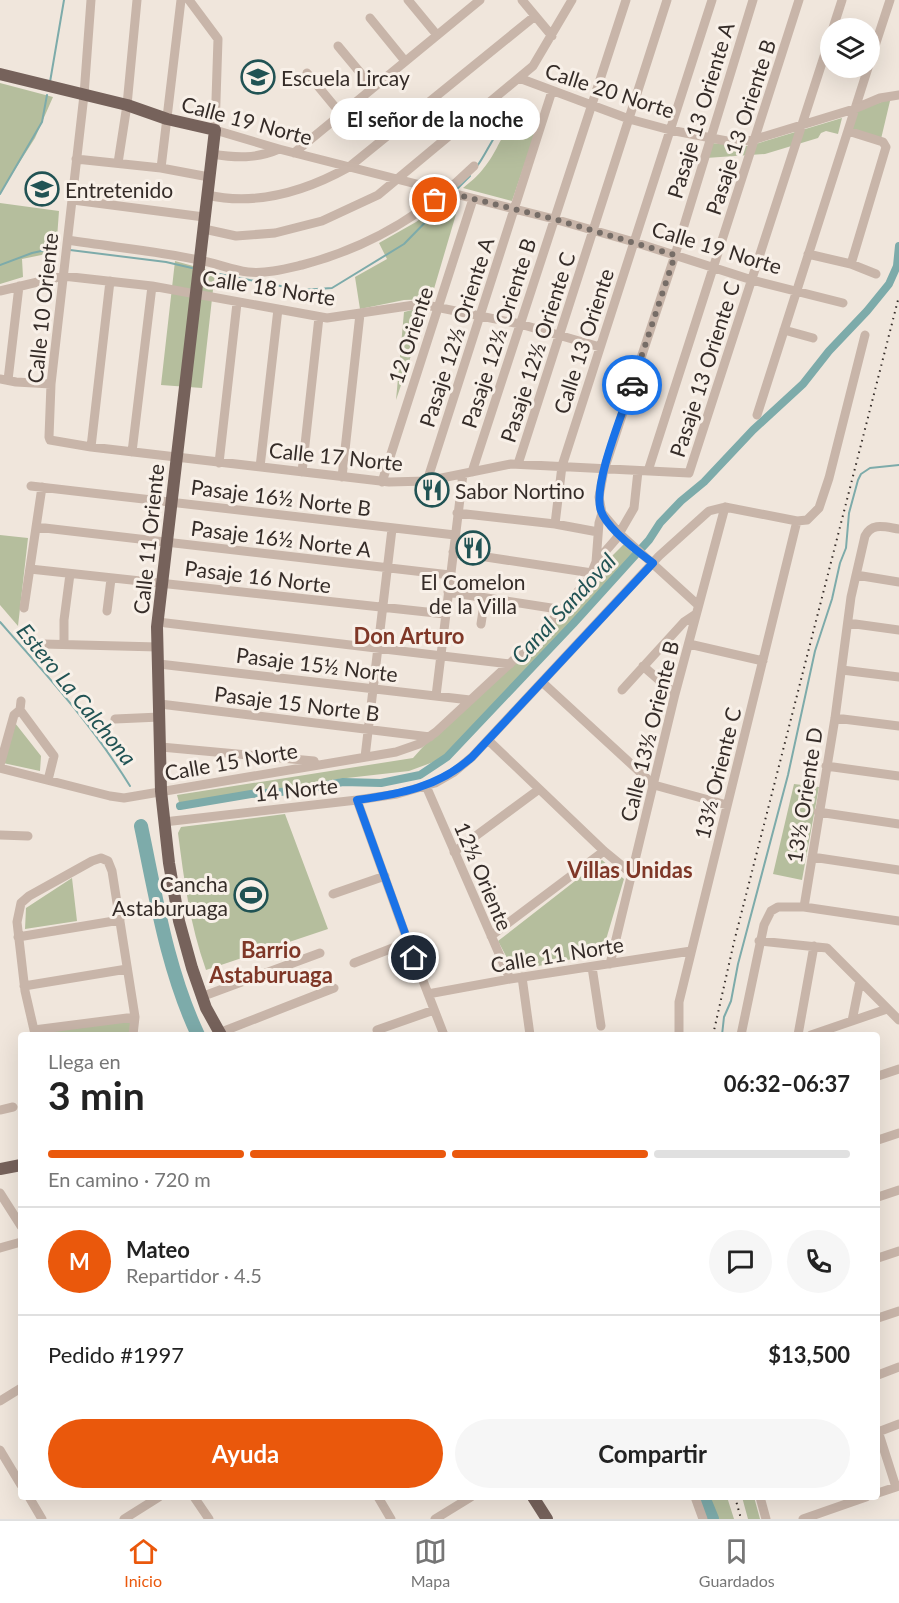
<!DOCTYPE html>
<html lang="es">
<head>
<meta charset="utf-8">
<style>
	:root { --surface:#fff; --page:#f6f6f6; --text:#222; --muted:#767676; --line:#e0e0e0; --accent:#ea580c }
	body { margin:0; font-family:Lato,sans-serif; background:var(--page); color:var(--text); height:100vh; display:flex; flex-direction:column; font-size:22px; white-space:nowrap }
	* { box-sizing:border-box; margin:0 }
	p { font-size:20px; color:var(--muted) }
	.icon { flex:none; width:33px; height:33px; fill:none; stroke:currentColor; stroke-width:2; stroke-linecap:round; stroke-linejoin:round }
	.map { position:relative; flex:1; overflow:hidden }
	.details { position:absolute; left:18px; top:1032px; width:862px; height:468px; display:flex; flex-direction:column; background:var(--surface); border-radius:6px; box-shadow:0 6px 24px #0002 }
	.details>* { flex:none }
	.buttons { position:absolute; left:820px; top:18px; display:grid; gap:12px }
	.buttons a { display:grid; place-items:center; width:60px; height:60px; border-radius:50%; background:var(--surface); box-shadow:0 6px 24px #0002; font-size:30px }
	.pin { position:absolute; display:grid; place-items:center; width:51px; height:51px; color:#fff; margin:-26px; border:3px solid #fff; border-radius:50%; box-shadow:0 2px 6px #0007 }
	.courier { position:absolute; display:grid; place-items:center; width:60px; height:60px; margin:-30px; border:4px solid #1a73e8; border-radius:50%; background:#fff; color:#222; box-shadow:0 2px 8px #0007 }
	.bubble { position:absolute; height:42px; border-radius:21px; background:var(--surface); box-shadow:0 6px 24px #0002; font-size:20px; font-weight:700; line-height:42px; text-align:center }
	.headline em { font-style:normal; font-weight:700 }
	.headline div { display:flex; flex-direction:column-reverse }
	.headline { display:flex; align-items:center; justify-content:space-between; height:102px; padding:0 30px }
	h1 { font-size:39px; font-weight:700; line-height:45px }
	.bar { display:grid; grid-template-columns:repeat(4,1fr); gap:9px 6px; align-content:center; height:72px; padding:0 30px }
	.bar i { height:8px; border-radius:4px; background:var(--line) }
	.bar .active { background:var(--accent) }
	.bar p { grid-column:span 4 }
	.line { display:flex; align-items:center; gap:15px; padding:0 30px; border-top:2px solid var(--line) }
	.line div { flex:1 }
	.round { display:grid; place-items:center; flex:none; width:63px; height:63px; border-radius:32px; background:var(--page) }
	.primary-button { display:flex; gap:12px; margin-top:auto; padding:12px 30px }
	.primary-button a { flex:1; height:69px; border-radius:36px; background:var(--accent); color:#fff; font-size:24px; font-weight:700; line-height:69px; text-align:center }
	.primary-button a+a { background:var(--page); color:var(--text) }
	.tab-bar { display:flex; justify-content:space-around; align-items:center; height:84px; border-top:2px solid var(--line); background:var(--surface); font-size:16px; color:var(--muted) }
	.tab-bar a { display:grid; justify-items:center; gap:3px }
	.tab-bar .active { color:var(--accent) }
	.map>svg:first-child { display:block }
	.green { fill:#b5be9d }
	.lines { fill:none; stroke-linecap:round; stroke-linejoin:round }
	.stream { stroke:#7dabaa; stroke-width:2 }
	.canal { stroke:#7dabaa; stroke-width:8 }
	.river { stroke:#7dabaa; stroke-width:14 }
	.minor { stroke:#c8b5a9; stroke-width:9 }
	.major { stroke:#76625b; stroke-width:12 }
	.rail { stroke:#352c28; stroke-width:2; stroke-dasharray:1.5 4.5; stroke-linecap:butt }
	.done { stroke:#766d67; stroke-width:6; stroke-dasharray:0 10.8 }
	.route { stroke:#1a73e8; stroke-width:8 }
	.labels { text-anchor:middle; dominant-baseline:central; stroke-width:6; stroke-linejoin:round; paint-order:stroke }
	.poi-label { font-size:21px; fill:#352c28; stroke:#f8f0e8; text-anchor:start }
	.street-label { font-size:21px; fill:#352c28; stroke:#f8f0e8 }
	.water-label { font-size:22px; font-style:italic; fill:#215354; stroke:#f8f0e8 }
	.neighbourhood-label { font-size:22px; font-weight:bold; fill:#7f3727; stroke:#f8f0e8 }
</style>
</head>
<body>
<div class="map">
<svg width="899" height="1519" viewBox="0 0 899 1519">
	<rect width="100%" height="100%" fill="#f0e6dc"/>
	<path class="green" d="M0,83L53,97L35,138L0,193Z
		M887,100L890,101L881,139L850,130L856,111Z
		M842,118L838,134L826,131L821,133L818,138L765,154L706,158L710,143L749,146Z
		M540,119L512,201L463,188C470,182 478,176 483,169C506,142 496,124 540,119Z
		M447,199L459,204L431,299L404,300L360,309L355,277L387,259L379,243L416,222Z
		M0,203L59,211L56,252L22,259L23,277L0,284Z
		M175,261L215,272L202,388L161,385Z
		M420,308L424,310L425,314L396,400L404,312Z
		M0,535L28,538L18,626L0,605Z
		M624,544L635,555L447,757L409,771L338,779L180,806L177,795L413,758L439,729L585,595L606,562Z
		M15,723L41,756L40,771L3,763Z
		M794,784L819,787L802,880L773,874Z
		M285,814L328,929L206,970C190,925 184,880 178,833L181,827Z
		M602,860L624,879L605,943L597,954L514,971L498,941Z
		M72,878L77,921L25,929L26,908Z
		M131,1017L132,1027L128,1035H43L38,1031Z
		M708,1497H727L734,1519H716Z
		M742,1497H754L760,1519H748Z"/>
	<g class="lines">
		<path class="stream" d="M50,82L64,0
			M477,166C492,147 502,104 538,116
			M457,189L470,176
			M0,194L42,122L47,95
			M70,250L166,262L192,268
			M0,265L32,253L55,248
			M204,271L301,290L332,288L404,244L448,199
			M0,622C46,674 93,726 130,786
			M722,1035L724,1017L731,1001L738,964L788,775L815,651L832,599L840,563L846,548L849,513L858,480L861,474L870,468L899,465"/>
		<path class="canal" d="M180,806L251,794L294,791L343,782L381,783L420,775L447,757L573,624L649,540L660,523L681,501L704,482L753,430L803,384L829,351L867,311L889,284L897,266L899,246"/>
		<path class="river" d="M141,826C156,897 167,969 198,1035
			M703,1497L712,1519"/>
		<path class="minor" d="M91,0L84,95L51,384L49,437L50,440L91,447L389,482L427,481L511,464L689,473L831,35
			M189,0L218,39L215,130L279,149L554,219L634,242L752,280L843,303
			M408,0L437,35
			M522,0L552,36
			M370,18L405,61
			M833,28L842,0
			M338,46L373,88
			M870,61L890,0
			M307,73L341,114
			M519,78L629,119L670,130L732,142L756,139L854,109L880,98L899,95
			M848,131L883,142L886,147L851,264
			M294,153L480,0
			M212,154C236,158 256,159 279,149
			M76,159L161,168L209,177
			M118,163L127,105L137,0
			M161,168L181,0
			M207,195C256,206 306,191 349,167L535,16
			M73,200L204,217
			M204,229L236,236L275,233L322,221L378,195L533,66L572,0
			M68,240C112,247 156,251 199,260C216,263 231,270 248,272C266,274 285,269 302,265C368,248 426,213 474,166
			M808,254L851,264L876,274
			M0,291L63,276L152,286L327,318L421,304L520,324L600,347
			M784,330L813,338
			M0,379L16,382L51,384
			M8,380L19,286
			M757,415L868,68
			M91,447L110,281
			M132,452L152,286
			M219,463L237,303
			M518,464L667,0
			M260,467L278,309
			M648,471L799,0
			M302,472L319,317
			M472,472L626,0
			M342,477L360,314
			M427,481L552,91
			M382,482L473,199
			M31,486L455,535
			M457,513L555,524L598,532
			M602,513L619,533L698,605
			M555,524L562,466L712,0
			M36,527L450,575
			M453,552L592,573
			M596,562L616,539L634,508L638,471
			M30,569L445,614
			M856,575L899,582
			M448,592L564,610
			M24,608L42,487
			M107,611L111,579
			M158,622L510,664
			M848,623L899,630
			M481,624L485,598
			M43,644L158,647
			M64,644V620L70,574
			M689,644L763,661
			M159,664L470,700
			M643,666L675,694
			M842,670L899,677
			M542,682L654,785L727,805
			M622,690L684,622L696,614
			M436,696L463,474
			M160,704L430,737
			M20,710L54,756L48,780
			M835,718L899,726
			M115,719L160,717
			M488,740L604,851L632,874
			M161,747L314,761
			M365,757L392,529
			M0,765L14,715L20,710L21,701
			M826,766L899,776
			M0,768L110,796L124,798L396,752L419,744L436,732L532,643L589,579L596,562L599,523L602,513L599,497L604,470L675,255L753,0
			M426,786L510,979
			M357,800L408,942L444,1035
			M818,812L899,824
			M164,822L357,800L397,794L435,783L454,772L472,757L659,556L709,511L725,507L797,521L807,520L819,508L829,478L865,335
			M0,835L28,836
			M454,852L538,790
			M812,857L899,870
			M333,894L385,876
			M804,907L899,921
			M491,936L604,851
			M18,937L120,920
			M759,941L827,948L899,1020
			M354,963L408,942
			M610,964L675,694L725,507
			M592,967L601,1026
			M522,977L530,1035
			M24,986L127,969
			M428,994L510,979L691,951
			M201,997L320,953
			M852,1021L860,981
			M34,1030L135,1017
			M377,1030L434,1010
			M219,1033L334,988
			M38,1035L34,1030L25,991L17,922L21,903L29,896L92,861L101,858L108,861L112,871L135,1017L133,1035
			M679,1035V1002L797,521
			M741,1035L764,925L771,911L778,907H804L835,718L851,597L865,536C872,522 885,527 899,529
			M798,1035L814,946
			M811,1035L887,1009
			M878,1076L899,1069
			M0,1110L13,1107
			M878,1140L899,1133
			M0,1193L21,1226
			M878,1197L899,1190
			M0,1248L21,1242
			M878,1258L899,1251
			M878,1318L899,1311
			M878,1375L899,1367
			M0,1401L21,1388
			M878,1431L896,1487
			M878,1432L899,1424
			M0,1450L21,1485
			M878,1493L899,1486
			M29,1497L42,1519
			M194,1497L209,1519
			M378,1497L391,1519
			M695,1497L703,1519
			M760,1497L766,1519
			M124,1519L159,1497
			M435,1519L471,1497
			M803,1519L866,1497"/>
		<path class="major" d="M0,74L127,105L167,119L215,130L157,627L161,791L169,863L179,921L192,968L206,1008L221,1035
			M0,1169L21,1165
			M533,1497L547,1519"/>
		<path class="rail" d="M713,1035L734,942L899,296
			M735,1497L741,1519"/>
	</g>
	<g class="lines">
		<path class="done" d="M435,200L446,192L554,219L675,255L632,385"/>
		<path class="route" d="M414,958L357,800C400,794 439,787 472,757L653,563C638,552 607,528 601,511C592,486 623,412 632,385"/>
	</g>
	<defs>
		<g id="school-ring" transform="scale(1.725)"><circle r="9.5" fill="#f8f0e8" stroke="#215354" stroke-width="1.5"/><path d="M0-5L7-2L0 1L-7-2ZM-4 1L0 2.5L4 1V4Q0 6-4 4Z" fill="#215354"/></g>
		<g id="restaurant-ring" transform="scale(1.725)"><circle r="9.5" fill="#f8f0e8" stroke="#215354" stroke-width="1.5"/><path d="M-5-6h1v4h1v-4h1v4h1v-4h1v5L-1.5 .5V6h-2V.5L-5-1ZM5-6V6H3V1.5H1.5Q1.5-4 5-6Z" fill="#215354"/></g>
		<g id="stadium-ring" transform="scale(1.725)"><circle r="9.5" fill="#f8f0e8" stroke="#215354" stroke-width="1.5"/><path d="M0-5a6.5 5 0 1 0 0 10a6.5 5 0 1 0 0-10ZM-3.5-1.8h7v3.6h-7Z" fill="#215354"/></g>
	</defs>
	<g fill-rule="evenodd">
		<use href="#school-ring" x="258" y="77"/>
		<use href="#school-ring" x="42" y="189"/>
		<use href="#restaurant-ring" x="432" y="490"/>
		<use href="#restaurant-ring" x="473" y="548"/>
		<use href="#stadium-ring" x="251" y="895"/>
	</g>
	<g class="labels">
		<g class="poi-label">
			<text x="281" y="77">Escuela Lircay</text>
			<text x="65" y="189">Entretenido</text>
			<text x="455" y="490">Sabor Nortino</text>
			<text x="473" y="581" text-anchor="middle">El Comelon<tspan x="473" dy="24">de la Villa</tspan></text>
			<text x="228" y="883" text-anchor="end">Cancha<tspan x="228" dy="24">Astaburuaga</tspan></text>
		</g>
		<g class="street-label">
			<text transform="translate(610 90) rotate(18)">Calle 20 Norte</text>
			<text transform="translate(700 110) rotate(-73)">Pasaje 13 Oriente A</text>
			<text transform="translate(247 120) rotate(15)">Calle 19 Norte</text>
			<text transform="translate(740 127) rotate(-72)">Pasaje 13 Oriente B</text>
			<text transform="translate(717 247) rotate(17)">Calle 19 Norte</text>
			<text transform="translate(269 287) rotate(9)">Calle 18 Norte</text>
			<text transform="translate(42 308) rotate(-84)">Calle 10 Oriente</text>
			<text transform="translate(456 332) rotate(-72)">Pasaje 12½ Oriente A</text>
			<text transform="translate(498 333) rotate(-72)">Pasaje 12½ Oriente B</text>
			<text transform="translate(410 335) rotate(-72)">12 Oriente</text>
			<text transform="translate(583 341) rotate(-72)">Calle 13 Oriente</text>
			<text transform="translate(537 347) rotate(-72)">Pasaje 12½ Oriente C</text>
			<text transform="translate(704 369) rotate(-72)">Pasaje 13 Oriente C</text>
			<text transform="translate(336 456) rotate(6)">Calle 17 Norte</text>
			<text transform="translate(281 497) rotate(7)">Pasaje 16½ Norte B</text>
			<text transform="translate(281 538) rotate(7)">Pasaje 16½ Norte A</text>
			<text transform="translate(148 539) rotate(-84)">Calle 11 Oriente</text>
			<text transform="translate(258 576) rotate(7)">Pasaje 16 Norte</text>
			<text transform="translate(317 664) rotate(7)">Pasaje 15½ Norte</text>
			<text transform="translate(297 703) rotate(7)">Pasaje 15 Norte B</text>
			<text transform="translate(649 731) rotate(-76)">Calle 13½ Oriente B</text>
			<text transform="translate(231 761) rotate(-10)">Calle 15 Norte</text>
			<text transform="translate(717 773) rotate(-76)">13½ Oriente C</text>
			<text transform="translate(296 789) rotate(-6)">14 Norte</text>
			<text transform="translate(804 795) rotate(-81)">13½ Oriente D</text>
			<text transform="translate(484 876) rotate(67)">12½ Oriente</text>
			<text transform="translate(557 954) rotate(-9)">Calle 11 Norte</text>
		</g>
		<g class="water-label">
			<text transform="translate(563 608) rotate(-47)">Canal Sandoval</text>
			<text transform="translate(77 694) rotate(51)">Estero La Calchona</text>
		</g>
		<g class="neighbourhood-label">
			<text x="409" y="635">Don Arturo</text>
			<text x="630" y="869">Villas Unidas</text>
			<text x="271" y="949">Barrio<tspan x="271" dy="25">Astaburuaga</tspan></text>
		</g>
	</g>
</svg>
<div class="buttons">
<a><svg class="icon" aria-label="layers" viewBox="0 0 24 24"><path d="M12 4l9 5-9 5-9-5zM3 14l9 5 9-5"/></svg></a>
</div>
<div class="pin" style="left:435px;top:200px;background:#ea580c"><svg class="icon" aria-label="bag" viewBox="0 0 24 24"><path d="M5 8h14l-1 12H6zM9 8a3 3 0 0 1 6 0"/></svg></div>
<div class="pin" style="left:414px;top:958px;background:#1f2937"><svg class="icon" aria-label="home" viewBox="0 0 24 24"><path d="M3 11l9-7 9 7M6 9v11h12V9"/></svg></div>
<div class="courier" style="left:632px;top:385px"><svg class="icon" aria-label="car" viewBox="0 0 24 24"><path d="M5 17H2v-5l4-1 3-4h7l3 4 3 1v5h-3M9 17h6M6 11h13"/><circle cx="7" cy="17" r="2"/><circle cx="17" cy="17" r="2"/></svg></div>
<div class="bubble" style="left:330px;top:98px;width:210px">El señor de la noche</div>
<section class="details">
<div class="headline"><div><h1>3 min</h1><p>Llega en</p></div><em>06:32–06:37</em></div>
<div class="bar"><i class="active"></i><i class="active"></i><i class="active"></i><i></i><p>En camino · 720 m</p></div>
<div class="line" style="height:108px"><b class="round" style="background:var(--accent);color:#fff">M</b><div><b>Mateo</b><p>Repartidor · 4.5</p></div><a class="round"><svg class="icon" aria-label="chat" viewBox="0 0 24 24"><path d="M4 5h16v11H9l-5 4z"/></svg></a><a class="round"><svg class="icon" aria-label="phone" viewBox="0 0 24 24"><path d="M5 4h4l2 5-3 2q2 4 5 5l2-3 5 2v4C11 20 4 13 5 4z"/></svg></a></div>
<div class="line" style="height:78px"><div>Pedido #1997</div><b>$13,500</b></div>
<div class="primary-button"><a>Ayuda</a><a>Compartir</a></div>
</section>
</div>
<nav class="tab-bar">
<a class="active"><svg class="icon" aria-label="home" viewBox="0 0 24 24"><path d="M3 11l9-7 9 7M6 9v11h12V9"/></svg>Inicio</a>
<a><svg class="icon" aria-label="map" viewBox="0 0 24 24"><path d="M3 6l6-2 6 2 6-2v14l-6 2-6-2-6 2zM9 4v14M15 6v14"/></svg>Mapa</a>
<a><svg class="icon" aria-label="saved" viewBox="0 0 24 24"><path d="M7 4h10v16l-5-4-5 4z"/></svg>Guardados</a>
</nav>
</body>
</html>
